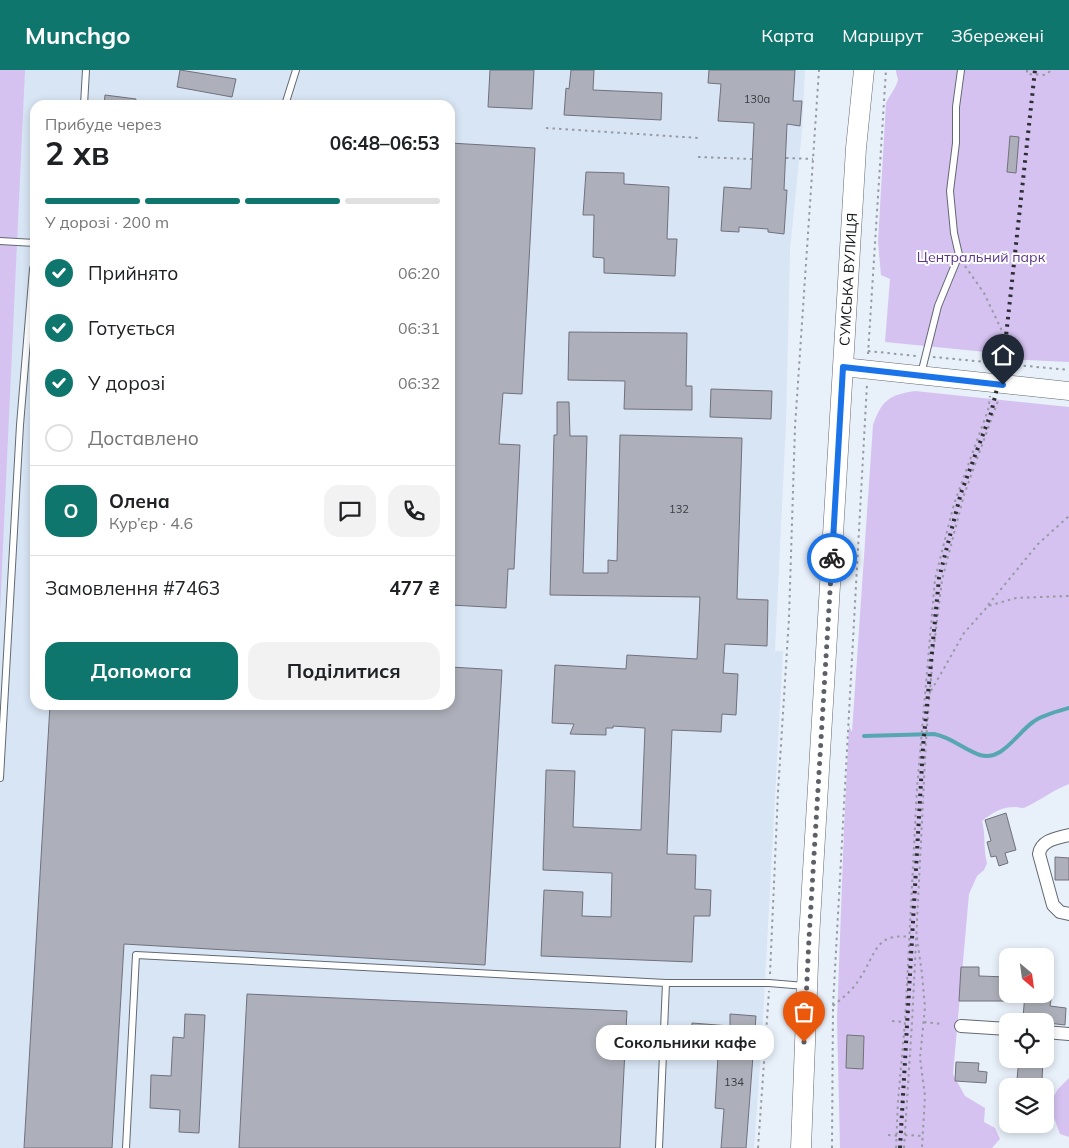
<!DOCTYPE html>
<html lang="uk">
<head>
<meta charset="utf-8">
<style>
	:root { --surface:#fff; --page:#f2f2f2; --text:#202124; --muted:#757577; --line:#e0e0e0; --accent:#0f766e }
	body { margin:0; font-family:Mulish,sans-serif; background:var(--page); color:var(--text); height:100vh; display:flex; flex-direction:column; font-size:19px; white-space:nowrap }
	* { box-sizing:border-box; margin:0 }
	p { font-size:16px; color:var(--muted) }
	.icon { flex:none; width:28px; height:28px; fill:none; stroke:currentColor; stroke-width:2; stroke-linecap:round; stroke-linejoin:round }
	.map { position:relative; flex:1; overflow:hidden }
	.side { position:absolute; left:30px; top:30px; width:425px; height:610px; display:flex; flex-direction:column; background:var(--surface); border-radius:15px; box-shadow:0 2px 8px #0003 }
	.side>* { flex:none }
	.needle { width:32px; rotate:151deg }
	.controls { position:absolute; left:999px; top:878px; display:grid; gap:10px }
	.controls a { display:grid; place-items:center; width:55px; height:55px; border-radius:10px; background:var(--surface); box-shadow:0 2px 8px #0003; font-size:25px }
	.pin { position:absolute; display:grid; place-items:center; width:42px; height:42px; color:#fff; margin:-51px -21px; border-radius:50% 50% 50% 0; rotate:-45deg; box-shadow:0 0 5px #0007 }
	.pin .icon { rotate:45deg }
	.courier { position:absolute; display:grid; place-items:center; width:50px; height:50px; margin:-25px; border:4px solid #1a73e8; border-radius:50%; background:#fff; color:#222; box-shadow:0 1px 6px #0007 }
	.bubble { position:absolute; height:35px; border-radius:15px; background:var(--surface); box-shadow:0 2px 8px #0003; font-size:16px; font-weight:700; line-height:35px; text-align:center }
	.head em { font-style:normal; font-weight:700 }
	.head div { display:flex; flex-direction:column-reverse }
	.head { display:flex; align-items:center; justify-content:space-between; height:85px; padding:0 15px }
	h1 { font-size:32px; font-weight:700; line-height:38px }
	.bar { display:grid; grid-template-columns:repeat(4,1fr); gap:8px 5px; align-content:center; height:60px; padding:0 15px }
	.bar i { height:6px; border-radius:4px; background:var(--line) }
	.bar .on { background:var(--accent) }
	.bar p { grid-column:span 4 }
	.line { display:flex; align-items:center; gap:12px; padding:0 15px; border-top:1px solid var(--line) }
	.line div { flex:1 }
	.round { display:grid; place-items:center; flex:none; width:52px; height:52px; border-radius:15px; background:var(--page) }
	ol { padding:0 15px; list-style:none }
	li { display:flex; align-items:center; gap:15px; height:55px }
	li p { margin-inline-start:auto }
	li .icon { padding:5px; border-radius:50%; background:var(--accent); color:#fff; stroke-width:4 }
	li:last-child { color:var(--muted) }
	li i { width:28px; height:28px; border:2px solid var(--line); border-radius:50% }
	.cta { display:flex; gap:10px; margin-top:auto; padding:10px 15px }
	.cta a { flex:1; height:58px; border-radius:15px; background:var(--accent); color:#fff; font-size:20px; font-weight:700; line-height:58px; text-align:center }
	.cta a+a { background:var(--page); color:var(--text) }
	header { display:flex; align-items:center; gap:30px; box-sizing:border-box; height:70px; padding:0 25px; background:var(--accent); color:#fff }
	header strong { font-size:24px }
	nav { display:flex; gap:28px; margin-inline-start:auto; font-size:18px }
	.map>svg:first-child { display:block }
	.built { fill:#d8e5f4; fill-rule:evenodd }
	.green { fill:#d5c2f1 }
	.lines { fill:none; stroke-linecap:round; stroke-linejoin:round }
	.stream { stroke:#57a7b2; stroke-width:4 }
	.building { fill:#adafba; stroke:#70717c }
	.lane-casing { stroke:#626972; stroke-width:8 }
	.street-casing { stroke:#626972; stroke-width:14 }
	.secondary-casing { stroke:#626972; stroke-width:19 }
	.primary-casing { stroke:#626972; stroke-width:21 }
	.path { stroke:#969ba3; stroke-width:2; stroke-dasharray:2.5 4; stroke-linecap:butt }
	.lane { stroke:#fff; stroke-width:6 }
	.street { stroke:#fff; stroke-width:12 }
	.secondary { stroke:#fff; stroke-width:18 }
	.primary { stroke:#fff; stroke-width:20 }
	.rail { stroke:#2b2e32; stroke-width:4; stroke-dasharray:2.5 5; stroke-linecap:butt }
	.done { stroke:#5d6167; stroke-width:5; stroke-dasharray:0 9 }
	.route { stroke:#1a73e8; stroke-width:6 }
	.labels { text-anchor:middle; dominant-baseline:central; stroke-width:4; stroke-linejoin:round; paint-order:stroke }
	.number-label { font-size:11px; fill:#393b40 }
	.park-label { font-size:14px; fill:#5d3589; stroke:#fbfdff }
	.street-label { font-size:14px; fill:#121418; stroke:#fbfdff }
</style>
</head>
<body>
<header>
<strong>Munchgo</strong>
<nav><a>Карта</a><a>Маршрут</a><a>Збережені</a></nav>
</header>
<div class="map">
<svg width="1069" height="1078" viewBox="0 0 1069 1078">
	<rect width="100%" height="100%" fill="#e8f0fa"/>
	<path class="built" d="M0,0H805L802,61L790,180L786,353L775,581H783L762,966L754,1078H0ZM35,35H450V635H35Z"/>
	<path class="green" d="M0,0H25L0,541Z
		M896,0H1069V292L1006,289V284L885,272L890,209L881,205L878,172L886,33C889,26 898,15 898,9C897,6 896,3 896,0Z
		M915,321L1069,337V714C1053,720 1041,730 1026,737C1022,739 1019,737 1015,737C1001,737 992,743 982,751C986,765 983,779 987,793L984,800L977,806L969,824L953,1004L965,1026L985,1038L984,1052L995,1058L1000,1069L992,1078H840L837,949L844,759L849,656L852,662L873,355C882,330 889,325 915,321Z
		M1069,1008V1067L1060,1064L1049,1034L1058,1019Z"/>
	<g class="lines">
		<path class="stream" d="M864,666L934,664C951,667 963,679 980,685C1002,692 1017,663 1033,652C1042,645 1058,641 1069,638"/>
	</g>
	<path class="building" d="M180,0L236,9L232,27L177,17Z
		M490,0H534L532,39L488,37Z
		M571,0H594L593,20L662,23L661,50L564,45L566,18L569,19Z
		M709,0H795L793,31H802L800,56L787,54L784,120H787L784,164L768,162V159L739,157V162L721,161L724,117L751,119L754,53L718,51L721,14L708,13Z
		M105,25L136,29L135,35H104Z
		M1010,66L1019,67L1016,103L1007,102Z
		M450,73L535,78L522,324L503,323L499,374L520,375L514,499H508L506,538L450,535Z
		M586,102L624,103V114L669,117L667,169H677L675,206L604,203V188L593,187L594,145H583Z
		M569,262L687,263L686,316H692V340L624,339L625,311L568,310Z
		M711,319L772,321L771,349L710,347Z
		M557,332H569L570,366H587L583,503H608V490L617,491L620,365L742,368L737,529L768,530L767,576L725,574L723,603L738,604L736,645L722,644L721,662L672,660L667,784L696,785L695,819L711,820L710,846H694L692,892L541,886L544,820L583,822L582,846L611,847L612,803L543,800L546,700L575,701L573,757L641,760L645,658L613,656V658H606V665L570,664L574,654L552,653L555,595L626,599L627,585L697,589L700,527L550,525L554,365H557Z
		M450,597L502,600L485,895L124,874L112,1078H24L50,635H450Z
		M1006,743L1016,780L1005,783L1008,793L999,796L996,786L991,787L987,772L991,771L985,750Z
		M1055,787L1069,788V810H1055Z
		M961,897H979V906L1008,907V931H959Z
		M247,924L627,941L620,1078H239Z
		M1025,924H1052L1050,936L1066,938L1065,955L1030,951V948L1023,947Z
		M185,944L205,945L199,1063L179,1062L180,1040L150,1038L151,1005L171,1006L173,967L184,968Z
		M730,944L756,946L746,1078H721L724,1039L715,1038L718,986L690,984L692,953L730,956Z
		M847,965L864,966L863,999L846,998Z
		M1019,989H1043L1042,1011L1017,1009Z
		M956,992L979,993L978,1001L987,1002L986,1013L955,1011Z"/>
	<g class="lines">
		<g class="lane-casing">
			<path id="lane" d="M84,35L86,0
				M285,35L296,0
				M0,171L35,173
				M921,304L938,236L959,185L954,163L950,121L956,73V37L961,0
				M0,708L20,355L33,199L35,192
				M126,1078L136,885L666,913
				M659,1078L666,913H769L805,916"/>
		</g>
		<g class="street-casing">
			<path id="street" d="M1069,765C1057,768 1041,770 1039,784L1053,835L1060,842L1069,844
				M961,956L1008,959
				M1045,962L1069,964"/>
		</g>
		<g class="secondary-casing">
			<path id="secondary" d="M843,297L1069,321"/>
		</g>
		<g class="primary-casing">
			<g id="primary">
				<path id="s1" d="M801,1078L809,868L856,78L864,0"/>
			</g>
		</g>
		<path class="path" d="M1027,0V4L1046,5L1051,0
			M546,58L699,68
			M698,87L752,89
			M786,88L813,89
			M965,196L984,223L1002,261L998,293
			M868,281L916,286
			M868,284L886,0
			M933,287L1069,300
			M1006,299L1007,294
			M988,535L1038,474L1069,446
			M931,621L964,563L988,536L1016,528L1069,526
			M770,904L778,722L789,548L795,357L819,0
			M833,936C842,928 852,921 858,911C878,883 873,860 917,868L922,904L925,937L920,988L925,1026L922,1078
			M892,951L905,952
			M924,952L942,954
			M888,1065L901,1066
			M905,1065L923,1066
			M758,1078L769,921
			M832,1078L833,936L867,314
			M896,1078L898,1031L905,952L917,718L935,509L954,434L988,340L990,326
			M904,1078L912,953L926,670L933,584L942,510L964,425L999,328"/>
		<use href="#lane" class="lane"/>
		<use href="#street" class="street"/>
		<use href="#secondary" class="secondary"/>
		<use href="#primary" class="primary"/>
		<path class="rail" d="M900,1078L923,677L939,508L961,423L991,343L1003,294L1035,0"/>
	</g>
	<g class="lines">
		<path class="done" d="M804,972L809,868L832,488"/>
		<path class="route" d="M832,488L843,297L1003,315"/>
	</g>
	<g class="labels">
		<g class="number-label">
			<text x="757" y="29">130а</text>
			<text x="679" y="439">132</text>
			<text x="734" y="1012">134</text>
		</g>
		<g class="park-label">
			<text x="981" y="187">Центральний парк</text>
		</g>
		<g class="street-label">
			<text stroke="none"><textPath href="#s1" startOffset="870">СУМСЬКА ВУЛИЦЯ</textPath></text>
		</g>
	</g>
</svg>
<div class="controls">
<a><svg class="needle" viewBox="-14 -14 28 28"><path d="M0-13l5 13h-10z" fill="#e53935"/><path d="M0 13l5-13h-10z" fill="#757577"/></svg></a>
<a><svg class="icon" aria-label="locate" viewBox="0 0 24 24"><circle cx="12" cy="12" r="6"/><path d="M12 2v4M12 18v4M2 12h4M18 12h4"/></svg></a>
<a><svg class="icon" aria-label="layers" viewBox="0 0 24 24"><path d="M12 4l9 5-9 5-9-5zM3 14l9 5 9-5"/></svg></a>
</div>
<div class="pin" style="left:804px;top:972px;background:#ea580c"><svg class="icon" aria-label="bag" viewBox="0 0 24 24"><path d="M5 8h14l-1 12H6zM9 8a3 3 0 0 1 6 0"/></svg></div>
<div class="pin" style="left:1003px;top:315px;background:#1f2937"><svg class="icon" aria-label="home" viewBox="0 0 24 24"><path d="M3 11l9-7 9 7M6 9v11h12V9"/></svg></div>
<div class="courier" style="left:832px;top:488px"><svg class="icon" aria-label="bike" viewBox="0 0 24 24"><circle cx="6" cy="16" r="4"/><circle cx="18" cy="16" r="4"/><path d="M6 16l4-8h5l3 8M10 8l3 8H6M13 5h3"/></svg></div>
<div class="bubble" style="left:596px;top:955px;width:178px">Сокольники кафе</div>
<section class="side">
<div class="head"><div><h1>2 хв</h1><p>Прибуде через</p></div><em>06:48–06:53</em></div>
<div class="bar"><i class="on"></i><i class="on"></i><i class="on"></i><i></i><p>У дорозі · 200 m</p></div>
<ol>
<li><svg class="icon" aria-label="check" viewBox="0 0 24 24"><path d="M5 12l5 5 9-10"/></svg>Прийнято<p>06:20</p></li>
<li><svg class="icon" aria-label="check" viewBox="0 0 24 24"><path d="M5 12l5 5 9-10"/></svg>Готується<p>06:31</p></li>
<li><svg class="icon" aria-label="check" viewBox="0 0 24 24"><path d="M5 12l5 5 9-10"/></svg>У дорозі<p>06:32</p></li>
<li><i></i>Доставлено</li>
</ol>
<div class="line" style="height:90px"><b class="round" style="background:var(--accent);color:#fff">О</b><div><b>Олена</b><p>Кур’єр · 4.6</p></div><a class="round"><svg class="icon" aria-label="chat" viewBox="0 0 24 24"><path d="M4 5h16v11H9l-5 4z"/></svg></a><a class="round"><svg class="icon" aria-label="phone" viewBox="0 0 24 24"><path d="M5 4h4l2 5-3 2q2 4 5 5l2-3 5 2v4C11 20 4 13 5 4z"/></svg></a></div>
<div class="line" style="height:65px"><div>Замовлення #7463</div><b>477 ₴</b></div>
<div class="cta"><a>Допомога</a><a>Поділитися</a></div>
</section>
</div>
</body>
</html>
